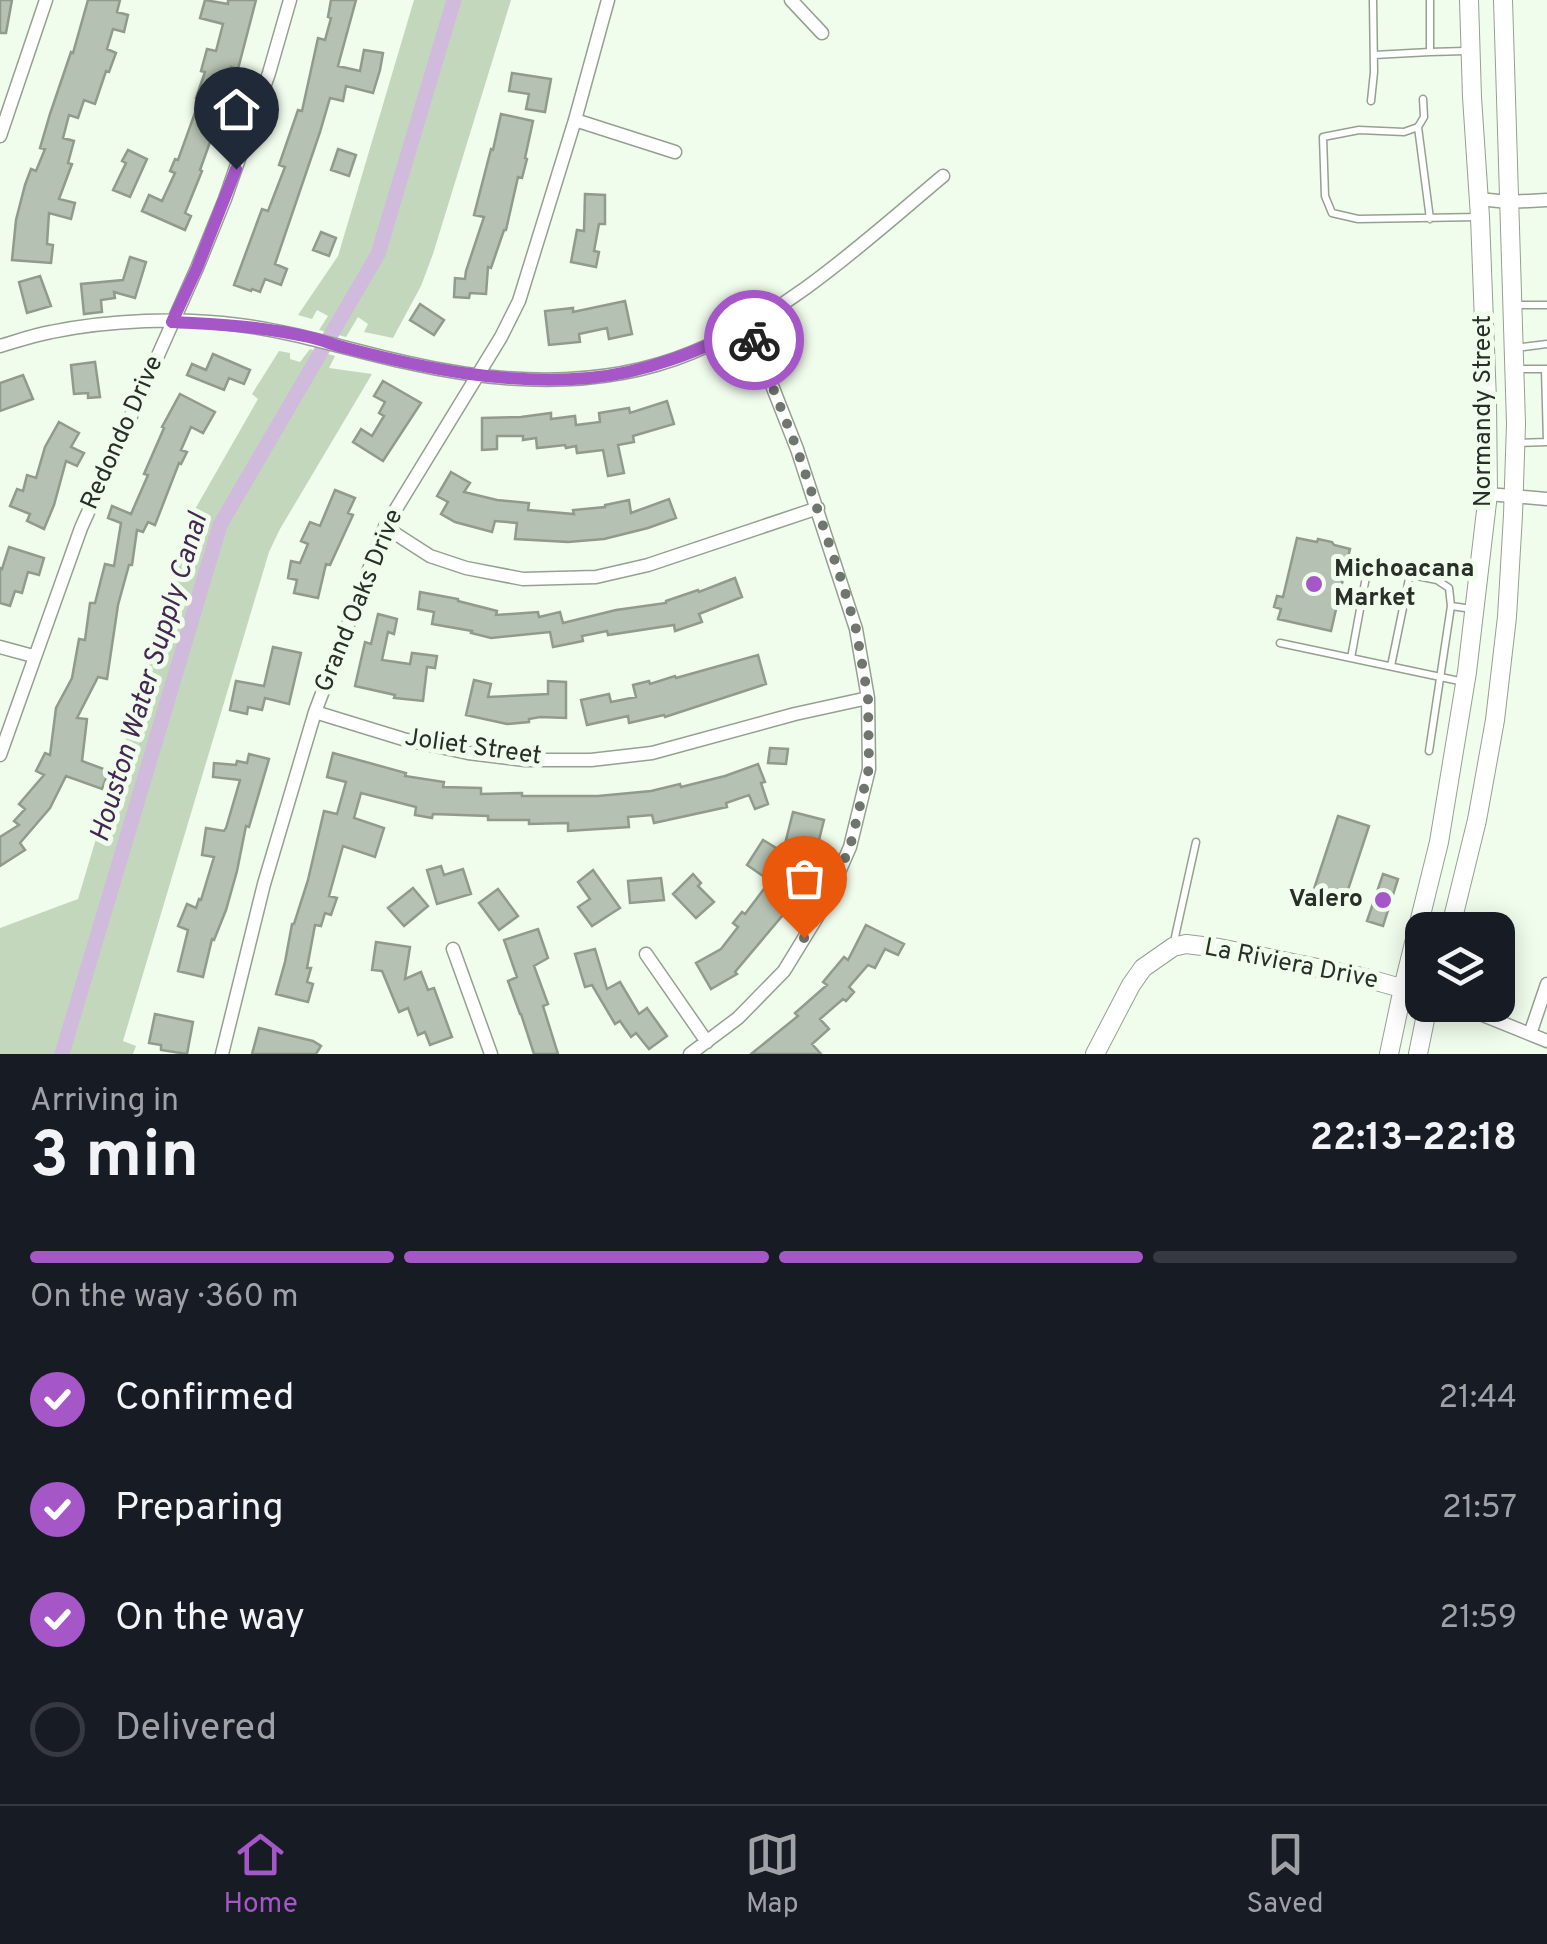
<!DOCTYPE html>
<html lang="en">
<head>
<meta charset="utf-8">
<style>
	:root { --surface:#171b24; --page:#20242c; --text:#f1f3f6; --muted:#9ea1a6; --line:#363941; --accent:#a557c8 }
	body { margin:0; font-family:Overpass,sans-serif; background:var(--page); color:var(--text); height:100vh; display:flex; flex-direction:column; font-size:38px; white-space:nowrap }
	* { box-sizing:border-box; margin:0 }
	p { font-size:32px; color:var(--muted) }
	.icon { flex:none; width:55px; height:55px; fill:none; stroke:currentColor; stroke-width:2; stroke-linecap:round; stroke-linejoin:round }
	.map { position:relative; height:1054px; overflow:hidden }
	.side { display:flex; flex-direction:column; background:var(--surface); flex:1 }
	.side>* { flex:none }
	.controls { position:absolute; left:1405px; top:912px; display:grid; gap:20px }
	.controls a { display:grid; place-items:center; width:110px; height:110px; border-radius:20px; background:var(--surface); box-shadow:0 5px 25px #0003; font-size:50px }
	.pin { position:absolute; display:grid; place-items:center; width:85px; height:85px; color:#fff; margin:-102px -42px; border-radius:50% 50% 50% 0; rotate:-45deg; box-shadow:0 0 10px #0007 }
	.pin .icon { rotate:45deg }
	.courier { position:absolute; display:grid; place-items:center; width:100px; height:100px; margin:-50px; border:8px solid #a557c8; border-radius:50%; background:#fff; color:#222; box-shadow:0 2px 12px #0007 }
	.headline em { font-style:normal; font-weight:700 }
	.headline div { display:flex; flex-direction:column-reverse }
	.headline { display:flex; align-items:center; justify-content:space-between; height:170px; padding:0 30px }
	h1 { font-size:65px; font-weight:700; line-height:75px }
	.bar { display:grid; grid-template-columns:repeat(4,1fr); gap:15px 10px; align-content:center; height:120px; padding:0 30px }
	.bar i { height:12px; border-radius:8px; background:var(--line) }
	.bar .on { background:var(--accent) }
	.bar p { grid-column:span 4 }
	ol { padding:0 30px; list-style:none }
	li { display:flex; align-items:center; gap:30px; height:110px }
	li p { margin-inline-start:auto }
	li .icon { padding:10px; border-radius:50%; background:var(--accent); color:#fff; stroke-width:4 }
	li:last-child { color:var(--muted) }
	li i { width:55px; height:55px; border:5px solid var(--line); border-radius:50% }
	.menu { display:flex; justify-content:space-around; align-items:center; height:140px; border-top:2px solid var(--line); background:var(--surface); font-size:28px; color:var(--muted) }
	.menu a { display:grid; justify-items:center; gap:5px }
	.menu .on { color:var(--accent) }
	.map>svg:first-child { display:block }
	.green { fill:#c3d7bd }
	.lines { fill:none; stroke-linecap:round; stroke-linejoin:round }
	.canal { stroke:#d1bbdd; stroke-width:15 }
	.building { fill:#b5c1b2; stroke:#909b8c; stroke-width:2.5 }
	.lane-casing { stroke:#95a091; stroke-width:9 }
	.street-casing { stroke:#95a091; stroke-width:15 }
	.secondary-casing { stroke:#95a091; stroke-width:20 }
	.lane { stroke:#fff; stroke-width:6 }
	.street { stroke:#fff; stroke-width:12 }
	.secondary { stroke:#fff; stroke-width:18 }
	.done { stroke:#6f766d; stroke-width:10; stroke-dasharray:0 18 }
	.route { stroke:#a557c8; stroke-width:12 }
	.poi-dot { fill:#a557c8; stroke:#f0fcec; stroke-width:4 }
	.labels { text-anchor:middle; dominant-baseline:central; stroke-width:10; stroke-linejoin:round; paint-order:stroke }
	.street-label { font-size:25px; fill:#2a2e28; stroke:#f0fcec }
	.poi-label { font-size:25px; font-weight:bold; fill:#2a2e28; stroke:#f0fcec; text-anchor:start }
	.water-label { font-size:28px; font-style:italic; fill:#452753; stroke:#f0fcec }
</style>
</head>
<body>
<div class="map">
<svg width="1547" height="1054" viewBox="0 0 1547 1054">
	<rect width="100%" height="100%" fill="#f0fcec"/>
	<path class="green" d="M414,0H511L433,254L421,286L393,338L364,332L368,324L358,317L346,337L319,330L328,316L317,310L312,319L298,315L338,256Z
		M310,349L335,356L329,368L372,374L280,529L269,552L123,1041L136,1046L133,1054H0V928L78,899L194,511L258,399L252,394L279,351L290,353V359L300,362Z"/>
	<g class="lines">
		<path class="canal" d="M62,1054L220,525L378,254L454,0"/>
	</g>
	<path class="building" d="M0,0H12L6,33H0Z
		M88,0H120L117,12L128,15L124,32L113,29L107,49L116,53L109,72L106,71L95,104L84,100L78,118L69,115L63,138L74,141L68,163L72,164L59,199L75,203L71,219L49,213L47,244L53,245L51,263L12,260L16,220L25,185L31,169L36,171L45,149L40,148L50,114L71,52L73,53Z
		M205,0L228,4V0H256L238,69L231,67L225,88L232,90L222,118L219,117L200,170L202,171L185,213L191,216L185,230L142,211L149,195L162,201L175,173L170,171L175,159L178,160L200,99L196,98L205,72L201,71L207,49L216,51L223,24L200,18Z
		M331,0H356L338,66L360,71L364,50L383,53L380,70L373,93L346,86L343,101L330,98L320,132L275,264L287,269L281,285L265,279L260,292L252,289L251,291L234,285L262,209L268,211L285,167L279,165L298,110L302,111L318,38L325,40L331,18L328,17Z
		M512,73L551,79L545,112L526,109L529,94L509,91Z
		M501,114L533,121L525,158L527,159L522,178L518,177L506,230H504L491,268L488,267L486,294L470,293L469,298L454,297L455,278L465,279L466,271L484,217L474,215L491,149L493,150Z
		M338,149L356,155L349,176L331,170Z
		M128,150L147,159L130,197L113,190L126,163L122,161Z
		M585,194L605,195V224H599L594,251L599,252L596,267L571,262L577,230L584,231Z
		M321,232L336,238L329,256L313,250Z
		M130,257L146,262L135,298L114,292L115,298L101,300L102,312L84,314L81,284L123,280Z
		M40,276L51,306L27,313L19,282Z
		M625,301L632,334L609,339L607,328L579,334L580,342L549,345L545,311L573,308V312Z
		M420,304L444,320L434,335L410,320Z
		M213,354L250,370L244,384L229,378L224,390L187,375L192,364L206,370Z
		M95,362L100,397L88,398V393L74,394L71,365Z
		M23,375L33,399L0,411V383Z
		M383,381L421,403L383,461L353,442L361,429L372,436L384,416L379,413L385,402L374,396Z
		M180,394L215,412L203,433L191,427L181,450L187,452L181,464L179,463L155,525L148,522L143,532L137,530L132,565H129L118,605L107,679L98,677L77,718L87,719L82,761L109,771L102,789L66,776L50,808L20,843L25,850L0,866V837L19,825L14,821L25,809L19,804L44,775L36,771L45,753L50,755L56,708L72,678L79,639L85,640L90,603H95L105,564L114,566L121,523L108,518L112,506L131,514L148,475L144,474L164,428L162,427Z
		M667,401L674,424L633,436L634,442L618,445L624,473L608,476L603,450L577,453L576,446L566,448L565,445L537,448L536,438L523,440V436H497V449L482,450V418L521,417L551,413V419L575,416L576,425L600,422L599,413L629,408L630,413Z
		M59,422L79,433L71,447L84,453L77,466L66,461L54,505L44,529L27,521L30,514L10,506L17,489L23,491L27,475L36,478L45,447Z
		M451,472L470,483L464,492L497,500L529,503L528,510L574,514L573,510L605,507V505L629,500L631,513L669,499L676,518L648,528L604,539L568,542L515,539L517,523L495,521L492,532L455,522L441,514L448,502L437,496Z
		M335,490L355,498L348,513L353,515L330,565L326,564L318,598L294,593L297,580L288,578L291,561L300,563L308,544L301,541L310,522L320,526Z
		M1297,538L1317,542L1318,539L1332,542L1334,545L1350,549L1331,631L1278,619L1281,609L1274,607L1277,596L1283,597Z
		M9,547L44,558L39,575L28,572L22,593L15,591L10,606L0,603V568L2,569Z
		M735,578L742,597L699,614L702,622L675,631L674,625L608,635L607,631L582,636L583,641L553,647L550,632L491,638L471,633L472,631L432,624L434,612L418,609L420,592L458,599V601L497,611L496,615L538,612L539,617L560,612L563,623L616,610L666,603V601L698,590L699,592Z
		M378,614L397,619L394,634L388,632L382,660L410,664L412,653L437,656L435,668L427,667L423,701L394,698L395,695L355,686L365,642L371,644Z
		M273,647L301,653L289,704L265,698L262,710L248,707L247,714L230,710L236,681L264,686Z
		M758,655L766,684L665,717L664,715L629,723L628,716L587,725L581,700L609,694L611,702L636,697L633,685L649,681L650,684L675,676L676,678Z
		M474,680L491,684L488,697L548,694V681L566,682V718L540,717L529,719V722L507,724L466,715Z
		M770,748L788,749L786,764L768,763Z
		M333,753L406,773L405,776L444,782L443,787L481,788V794L522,793V796H598L651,791L680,784L681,787L725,776L758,764L765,782L761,783L768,804L755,809L749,795L726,803L727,807L654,823L652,815L628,817L629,827L568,831V823L529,824V820H488V816L433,814L432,818L415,815L416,807L361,793L354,818L384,828L375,857L343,846L329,896L337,898L331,915L325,913L321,926L315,925L307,968H311L307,982L313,984L308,1002L276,994L285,962L292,924H294L308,880L324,811L337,814L346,782L327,777Z
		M249,754L269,759L249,827L246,826L237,871L226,910L214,940L212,939L203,977L178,971L188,930L178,926L187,904L196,908L199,899L201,900L214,857L202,855L206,828L224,831L226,828L240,780L213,777L214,763L236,765L237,761L247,763Z
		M793,812L824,820L816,852L790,901L793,903L735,972L737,974L711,989L696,963L721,949L738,927L733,923L742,912L745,914L770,881L747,865L763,840L783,852Z
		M1338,816L1369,826L1342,908L1311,898Z
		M441,866L444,875L463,869L471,894L437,904L427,870Z
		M593,870L620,908L592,926L578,907L590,899L578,882Z
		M693,874L701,883L698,886L714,902L696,918L673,894Z
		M1383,874L1398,879L1383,926L1367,921Z
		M661,878L664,900L630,903L628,881Z
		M413,888L428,906L404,926L388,908Z
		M498,889L518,916L499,930L479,903Z
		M866,925L904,944L898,955L885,949L875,968L868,965L849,987L854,992L846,1001L843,999L820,1019L829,1029L812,1044L821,1054H751L798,1016L795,1013L827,985L823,982L844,957L848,960Z
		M538,929L548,958L534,966L548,1004L543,1006L558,1054H534L521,1014H520L508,981L517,977L504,940Z
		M376,942L410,947L405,979L421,972L428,990L434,988L452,1037L430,1045L425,1032L418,1035L408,1008L399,1012L382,971L372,970Z
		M595,949L607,989L620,982L639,1014L647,1008L667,1036L649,1049L636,1033L631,1037L620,1021L615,1024L592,985L585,987L575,954Z
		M155,1014L193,1022L187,1054L161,1050V1045L149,1043Z
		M259,1028L313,1041L321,1046L316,1054H252Z"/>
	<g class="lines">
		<g class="lane-casing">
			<path id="lane" d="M1430,0V52L1466,51
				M1374,55L1430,52
				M1423,99L1424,117L1418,127L1404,132L1359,130L1323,137L1325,196L1332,213L1358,219L1479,217
				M1371,101L1374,72L1373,0
				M1418,127L1430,219
				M1513,305H1547
				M1515,348L1547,344
				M1518,369H1546
				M1545,369L1547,442
				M1517,443L1547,442
				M1280,643L1464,682
				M1351,658L1368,566L1437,580L1449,588L1451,606
				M1391,666L1410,574
				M1429,751L1451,606L1472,609
				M1173,946L1196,842"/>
		</g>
		<g class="street-casing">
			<path id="street" d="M791,0L822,33
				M575,120L675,152
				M0,136L46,0
				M1479,199L1508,202L1547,200
				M0,346C17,341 34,335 51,332C109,320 181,317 239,325C297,332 352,351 409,363C501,384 601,390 691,353C788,314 864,242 943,176
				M1488,494L1547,499
				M385,527L430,556L466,568L523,579L596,577L648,565L818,508
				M0,647L33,656
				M315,712L403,739L468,753L525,760H591L652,753L795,714L868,698
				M0,755L81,528L197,268L225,199L269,73L290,0
				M453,949L491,1054
				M646,954L707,1042
				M1458,1005L1547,1041
				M1530,1034L1547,984
				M222,1054L264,884L315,712L385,527L501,337L519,301L575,120L608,0
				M690,1054L738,1018L784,971L825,904L850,847L869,769L868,698L856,629L797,449L749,327"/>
		</g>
		<g class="secondary-casing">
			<path id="secondary" d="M1450,930L1477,820L1495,720L1507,617L1513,515L1516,424L1503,0
				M1095,1054L1131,985L1143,968L1173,947L1186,944L1219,948L1362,977L1422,994
				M1389,1054L1403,988L1439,842L1467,672L1488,494L1487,401L1480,217L1472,97L1469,0
				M1418,1054L1428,1005"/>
		</g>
		<use href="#lane" class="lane"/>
		<use href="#street" class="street"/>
		<use href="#secondary" class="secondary"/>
	</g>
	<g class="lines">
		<path class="done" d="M754,340L797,449L842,582L856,629L868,698L869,768L850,847L825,904L804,938"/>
		<path class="route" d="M236,169L197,268L172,322C219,324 264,327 309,337C322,340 334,345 346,348C426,369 506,385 589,378C646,373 698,351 749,327L754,340"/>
	</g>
	<g class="poi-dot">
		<circle cx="1314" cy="584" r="10"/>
		<circle cx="1383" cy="900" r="10"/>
	</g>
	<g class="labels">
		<g class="street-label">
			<text transform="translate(1484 411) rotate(-90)">Normandy Street</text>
			<text transform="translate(123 433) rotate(-66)">Redondo Drive</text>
			<text transform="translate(360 601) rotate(-68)">Grand Oaks Drive</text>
			<text transform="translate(473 748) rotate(8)">Joliet Street</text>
			<text transform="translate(1291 965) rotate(11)">La Riviera Drive</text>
		</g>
		<g class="poi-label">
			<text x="1334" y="570">Michoacana<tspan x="1334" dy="29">Market</tspan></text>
			<text x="1363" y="900" text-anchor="end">Valero</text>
		</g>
		<g class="water-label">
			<text transform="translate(150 678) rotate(-73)">Houston Water Supply Canal</text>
		</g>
	</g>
</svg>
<div class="controls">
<a><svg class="icon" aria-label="layers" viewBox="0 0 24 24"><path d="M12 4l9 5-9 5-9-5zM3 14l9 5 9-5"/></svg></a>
</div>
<div class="pin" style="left:804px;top:938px;background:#ea580c"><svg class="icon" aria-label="bag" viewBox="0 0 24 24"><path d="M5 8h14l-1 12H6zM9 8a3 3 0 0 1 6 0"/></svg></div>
<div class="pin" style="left:236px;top:169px;background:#1f2937"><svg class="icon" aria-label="home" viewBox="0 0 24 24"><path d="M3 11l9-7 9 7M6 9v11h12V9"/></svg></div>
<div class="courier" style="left:754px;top:340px"><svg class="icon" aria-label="bike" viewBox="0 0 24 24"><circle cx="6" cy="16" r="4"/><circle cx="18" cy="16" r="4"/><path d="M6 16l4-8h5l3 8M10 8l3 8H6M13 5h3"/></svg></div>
</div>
<section class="side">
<div class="headline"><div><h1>3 min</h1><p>Arriving in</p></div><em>22:13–22:18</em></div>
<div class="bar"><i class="on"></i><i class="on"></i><i class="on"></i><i></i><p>On the way · 360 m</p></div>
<ol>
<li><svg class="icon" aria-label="check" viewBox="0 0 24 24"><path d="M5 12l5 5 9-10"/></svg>Confirmed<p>21:44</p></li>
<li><svg class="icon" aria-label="check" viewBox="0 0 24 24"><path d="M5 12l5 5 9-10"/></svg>Preparing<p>21:57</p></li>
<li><svg class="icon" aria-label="check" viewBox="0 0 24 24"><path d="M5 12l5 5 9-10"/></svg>On the way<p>21:59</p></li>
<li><i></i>Delivered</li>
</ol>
</section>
<nav class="menu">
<a class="on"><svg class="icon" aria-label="home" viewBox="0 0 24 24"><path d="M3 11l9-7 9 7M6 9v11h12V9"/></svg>Home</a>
<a><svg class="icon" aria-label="map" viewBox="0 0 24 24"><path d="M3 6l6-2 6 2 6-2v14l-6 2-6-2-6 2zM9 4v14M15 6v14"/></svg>Map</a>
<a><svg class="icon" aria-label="saved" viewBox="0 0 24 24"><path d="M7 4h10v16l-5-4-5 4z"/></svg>Saved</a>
</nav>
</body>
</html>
